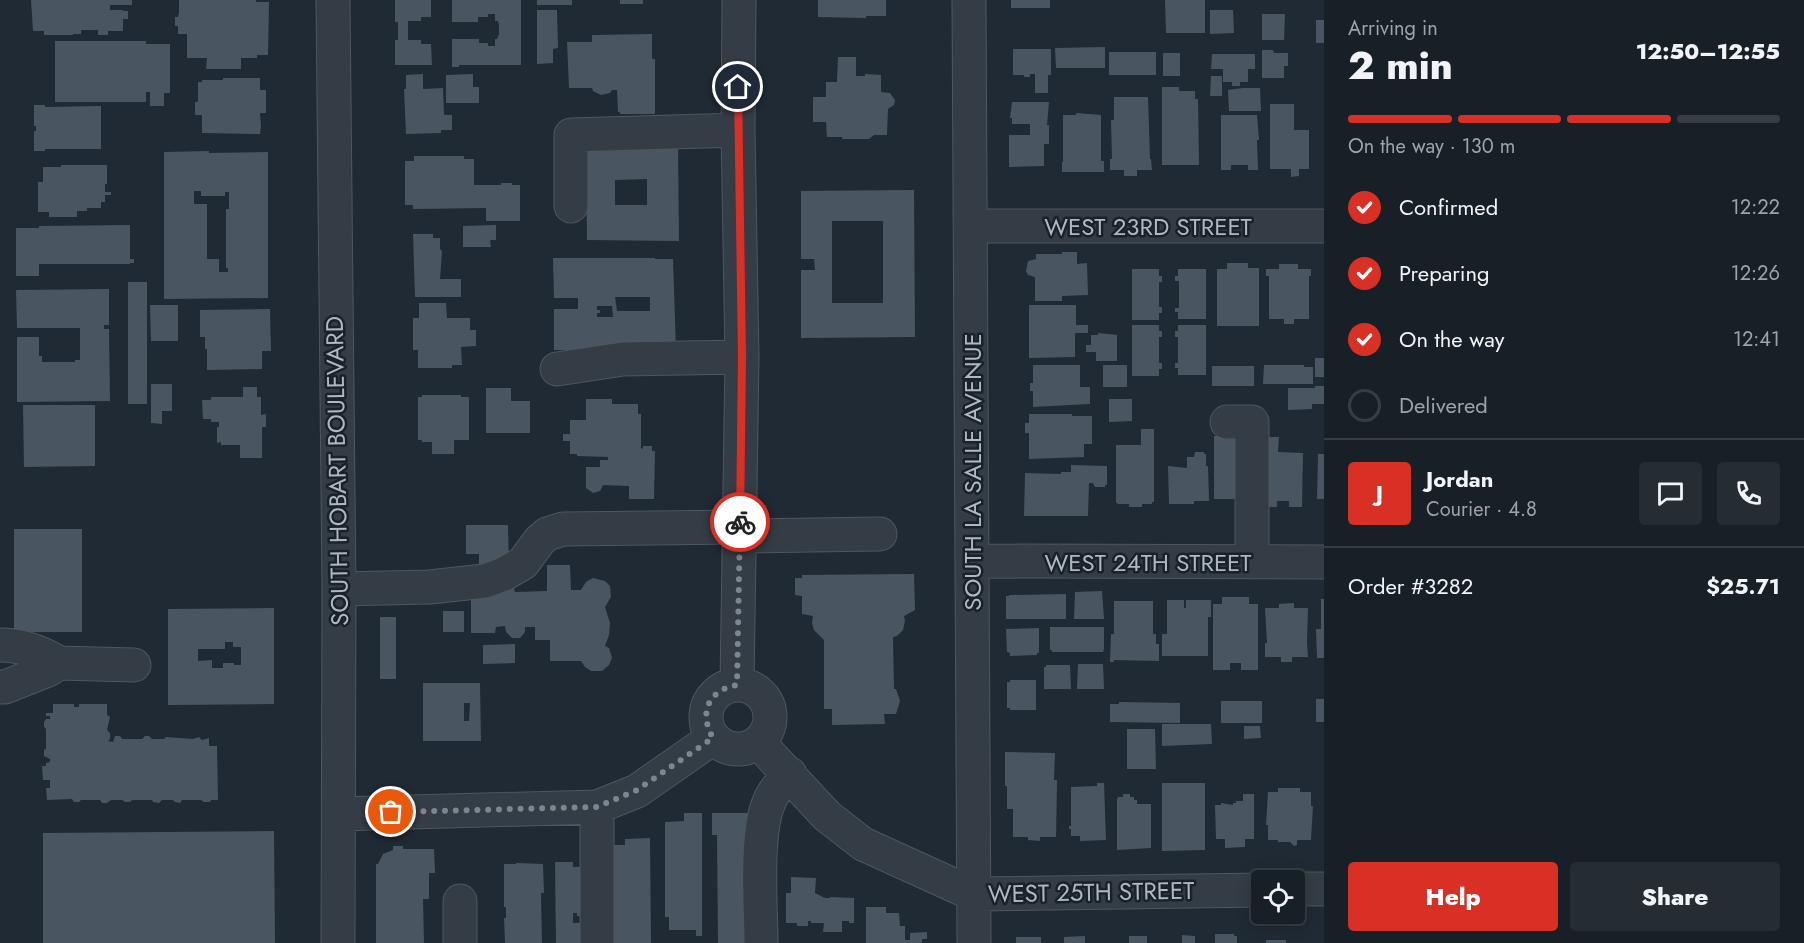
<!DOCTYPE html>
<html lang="en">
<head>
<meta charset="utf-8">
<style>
	:root { --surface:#182027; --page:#252d33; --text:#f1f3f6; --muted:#9fa3a7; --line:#363e44; --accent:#d93025 }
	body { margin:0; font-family:Jost,sans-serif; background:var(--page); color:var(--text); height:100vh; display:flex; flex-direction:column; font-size:22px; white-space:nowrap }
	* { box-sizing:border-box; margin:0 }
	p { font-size:20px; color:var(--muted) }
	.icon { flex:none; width:33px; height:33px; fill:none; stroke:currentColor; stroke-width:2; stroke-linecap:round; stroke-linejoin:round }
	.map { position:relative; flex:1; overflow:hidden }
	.sheet { display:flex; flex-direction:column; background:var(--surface); width:480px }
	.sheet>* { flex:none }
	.fabs { position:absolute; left:1251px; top:870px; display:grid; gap:12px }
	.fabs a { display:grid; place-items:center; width:54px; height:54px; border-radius:6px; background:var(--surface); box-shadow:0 3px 15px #0003,0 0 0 2px var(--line); font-size:30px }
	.pin { position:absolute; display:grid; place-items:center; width:51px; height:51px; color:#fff; margin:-26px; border:3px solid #fff; border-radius:50%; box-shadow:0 2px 6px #0007 }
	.courier { position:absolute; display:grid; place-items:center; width:60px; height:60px; margin:-30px; border:4px solid #d93025; border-radius:50%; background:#fff; color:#222; box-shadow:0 2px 8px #0007 }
	.overview em { font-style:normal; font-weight:800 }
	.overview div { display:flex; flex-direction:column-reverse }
	.overview { display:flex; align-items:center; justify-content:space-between; height:102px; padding:0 24px }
	h1 { font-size:39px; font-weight:800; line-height:45px }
	.bar { display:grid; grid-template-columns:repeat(4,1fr); gap:9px 6px; align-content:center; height:72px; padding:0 24px }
	.bar i { height:8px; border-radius:4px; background:var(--line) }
	.bar .selected { background:var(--accent) }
	.bar p { grid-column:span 4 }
	.line { display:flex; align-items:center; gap:15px; padding:0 24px; border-top:2px solid var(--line) }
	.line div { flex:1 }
	.round { display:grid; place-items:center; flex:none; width:63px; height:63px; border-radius:6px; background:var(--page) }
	ol { padding:0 24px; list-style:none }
	li { display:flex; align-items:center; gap:18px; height:66px }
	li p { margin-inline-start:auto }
	li .icon { padding:6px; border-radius:50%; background:var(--accent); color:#fff; stroke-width:4 }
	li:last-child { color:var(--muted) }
	li i { width:33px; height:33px; border:3px solid var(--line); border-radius:50% }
	.button { display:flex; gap:12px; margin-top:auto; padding:12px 24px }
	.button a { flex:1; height:69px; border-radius:6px; background:var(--accent); color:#fff; font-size:24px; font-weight:800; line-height:69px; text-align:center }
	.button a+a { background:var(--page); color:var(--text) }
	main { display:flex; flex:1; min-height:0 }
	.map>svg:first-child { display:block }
	.building { fill:#495560; fill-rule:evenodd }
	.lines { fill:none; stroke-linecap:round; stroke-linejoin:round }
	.minor-casing { stroke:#4e5760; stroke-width:35 }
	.minor { stroke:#343c45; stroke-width:33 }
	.done { stroke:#7c8690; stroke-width:6; stroke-dasharray:0 10.8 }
	.route { stroke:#d93025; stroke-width:8 }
	.labels { text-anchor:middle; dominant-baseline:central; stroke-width:5; stroke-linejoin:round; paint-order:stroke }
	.street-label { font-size:24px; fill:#aeb7c2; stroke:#192129 }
</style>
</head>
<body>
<main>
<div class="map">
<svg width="1324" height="943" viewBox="0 0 1324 943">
	<rect width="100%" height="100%" fill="#202a34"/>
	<path class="building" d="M31,0H132V5H110V10H123V11H128V19H123V31H108V35H98V30H81V34H73V35H44V31H33Z
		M179,0H256V2H269L268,55H257V58H241V69H206L207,58H187V34H178V26H175V17H178L179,12Z
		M395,0H431V17H421V21H408V40H421V44H431L432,65H395V40H398V22H395Z
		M452,0H521V65H459V67H452V39H479V43H488V46H495V39H497L499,34V26L498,21H495V14H488V17H478V22H452Z
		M537,0H572V5H537Z
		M620,0H643V4H620Z
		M818,0H886V16H866V18L818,17Z
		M1011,0H1050V8H1011Z
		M1165,0H1205V33H1166Z
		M537,10H557L558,48L553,49V63L537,64Z
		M1210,10H1233L1234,33L1210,34Z
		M1262,14H1285L1284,40H1262Z
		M1316,20H1324V43H1316Z
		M652,34V59H655V114H620V112H618L617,90H612L610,93L601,95L593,91L592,88H569L567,42H592V35Z
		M55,41H146V44H170V93H164V106H150V92H146V102H55Z
		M1105,47V68H1056L1055,48Z
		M1013,49H1051V75H1048V93H1035V74H1030V77H1024V75H1013Z
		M1262,50H1273L1274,53H1288V66H1284V78H1262Z
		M1109,52H1156V75H1109Z
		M1163,53H1180V76H1163Z
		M1212,54H1255V69H1248V82H1240V86H1232V82H1223V69H1211Z
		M838,57H856V76H865V74L881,75V92L890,93L895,100L894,105L888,109L887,135H874L869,139H842V137H827L826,122H813V97H826V82H837Z
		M423,74V89L443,88L444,115H452V130H441V133L406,134L404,89H406V75Z
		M473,74V87H479V103H446V75Z
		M1211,76H1222V96H1210Z
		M223,78H260V90H266V113H260L261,126L260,134L202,133V115H195V102H198V82H202V80H223Z
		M1162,87H1179V91H1195V99H1198L1199,165H1162Z
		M1243,88H1260L1261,111H1229L1228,90Z
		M1114,97H1148L1150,159H1151L1152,170H1137V176H1124V170H1110V159H1112L1111,120H1114Z
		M1012,102H1049L1047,125H1049V144H1044V166L1009,167V135H1030V124H1012V118H1010Z
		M1270,104H1294V130H1309V169H1299V176L1291,177V169H1270Z
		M34,105H45V107L101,106V149H45V151H34V131H36V126H34Z
		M1076,113L1101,115V161H1104V172H1062V162H1063V115H1076Z
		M1221,115H1257L1259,140H1257L1258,170H1248V165H1231V170H1221Z
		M678,143L679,241L587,240L586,144ZM647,179V205H615V180Z
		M209,151V153L268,152V298L164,299V152ZM194,191H201V196H225V192H229V209H226V268H228V272H219V259H207V204H194Z
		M414,156H464V159H474V185H501V183H512V185H520V221H486V208L413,209V205H405V161H414Z
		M61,165H107V184H105V192H111V195H105V202H101V208H87V211H77V217H49V212H38V182H43V167H61Z
		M914,190L915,337L801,338V270H815L814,259H801V191ZM832,221H883V303H832Z
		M130,225V259H134V263H130V264H39V276H16V228H39V226Z
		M496,225V240H490L491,247H463V226Z
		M413,234H433V238H440V249L442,251L440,279H461V297H415Z
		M1062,252H1077V264L1087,263L1088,295L1062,296V301H1035V277L1028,275L1026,271L1028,261L1036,259V254H1062Z
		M553,258H655V259H673L676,350H554V309H578V298H554ZM615,297H650V311H617ZM597,306H612L613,317H597V313H600V310H597Z
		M1227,263H1248V268H1259V326H1217V269H1227Z
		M1279,264H1298V269H1311V276H1309V319H1294V324H1284V319H1269V276H1266V269H1279Z
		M1132,269H1159V276H1162V282H1159V307H1162V313H1159V320H1132Z
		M1178,269H1206V319H1178V312H1175V308H1179V281H1175V276H1178Z
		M128,282H147V404H128Z
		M109,289V325H104V329H109L110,401L17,402V337H39V356H42V362H75V360H80V328H17L16,290Z
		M419,303H446L447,318H470V330H476V346L461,347L462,365H452V368H418V350H413V318H419Z
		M150,305H178V341H151Z
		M1029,305H1076V325H1088V333H1075V357L1029,358Z
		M270,309L271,351H262V369L207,370V349H205V337H200V310Z
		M1132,325H1159V331H1162V337H1159V363H1162V369H1159V376H1132Z
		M1178,325H1206V375H1178V368H1175V363H1178V337H1175V331H1178Z
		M1098,333L1117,335V361H1096V352H1086V345H1091V335H1098Z
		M1315,358H1324V377H1315Z
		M1033,365H1080V387H1090V404L1033,407V391H1030V383H1033Z
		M1103,365H1127V387H1103Z
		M1264,365H1304V367H1313V384H1263Z
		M1212,366H1254V386H1212Z
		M151,384H172V411H162V424L151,423Z
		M1315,386H1324V404H1312V409L1288,410V388H1315Z
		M243,387H257V397H261V415L266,414V427H262V458H240V445H221V442L217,443V427H219V422H211V419H203L202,400H211V397H243Z
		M486,388H511V401H530V433H486Z
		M422,395H461V397H469V440H454V454H432V442H422V440H418V397H422Z
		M586,399H612V404H638V414H641V448L643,449V446H652V451H655L654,499H629V486L603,485L600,491L593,493L586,488V467H600V460H608V457L577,456V454H570V441H563V434H570V420H586Z
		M1109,399H1132V421L1109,422Z
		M23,405H95V466L24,467Z
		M1029,414H1072V416H1092V444H1084V457L1029,459V433H1025V423H1029Z
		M1141,429H1154V502H1152V504H1142V507H1129V504H1118L1116,502V445H1141Z
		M1214,436H1242L1243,499H1214Z
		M1264,437H1279L1278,452L1303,453L1302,507H1289V501H1277V507H1264Z
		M1195,452H1204V454H1206V466H1208L1209,501H1194V504H1169L1168,466L1187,468V457H1194Z
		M1318,454H1324V499H1317Z
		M1071,465L1107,466V485H1105V487H1095L1093,483H1089L1088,516H1024L1025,473L1061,474V472H1071Z
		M466,525H508L509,569L479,570V554H466Z
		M14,529H82V632H14Z
		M547,565H570L571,590H581L586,582L593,578L605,581L610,586L611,597L605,607L610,623L609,635L605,646L609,648L612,658L609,665L602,671H591L585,667L581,661H550V640H535V627H525V632L520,638H512L506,632L505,626L496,627L495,633H471V587L508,583L514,589L515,592L547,591Z
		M914,574L915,610L904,616L905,621L903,630L897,636L893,637L894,689H896L900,701L896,714H884L885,724L832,725V709H824V640L814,630L812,623L813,616L802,614V596L795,595V578H802V575Z
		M1102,591L1104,619H1074L1075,592Z
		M1066,594V619H1006V596H1009V595Z
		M1222,597H1249V604H1258V670H1241V663H1230V670H1213V604H1222Z
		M1321,599H1324V658H1317L1316,629H1321Z
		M1167,600H1184V608H1186V600H1211V617H1208V656H1162V634H1167Z
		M1114,601H1153V634H1156V644H1159V661L1114,660V662H1110L1111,634H1114Z
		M1294,603V608H1308L1307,643L1308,657H1292V662H1281V657H1265V643H1267L1265,608H1279V604Z
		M274,608V704L168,705V609ZM225,642H233V647H241V665H234V663H223V668H212V660L198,661V649H225Z
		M443,611H464V632H443Z
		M380,617H396V679H380Z
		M1050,627H1104V649L1103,652H1052V650H1050Z
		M1039,628V653H1037V655L1010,656V653L1007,652L1006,629Z
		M515,644V663L483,664V645Z
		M1078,664H1103L1104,689H1077Z
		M1046,665H1070L1071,689H1044V667H1046Z
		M1010,680H1036V710H1010V708H1007V682H1010Z
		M423,683H480L481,741H423ZM464,703H470L469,721H464Z
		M1316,699H1324V722H1316Z
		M1221,701H1262V723H1221Z
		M1119,702L1180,703V723L1110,722V704H1119Z
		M53,704H74V707H79V704H107V715L110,717L107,730L110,733V739L108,741L113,742L115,736H120L122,739H142L145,736H149L152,739H164L166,737L193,739L199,737L202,740L209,738V746H217L218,800H211L210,802H204L201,800H182L180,803L175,802L173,800H162L159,803L153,802L152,800H132L130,802H125L122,800H111L107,803H102L100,800H81L79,802H74L72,799L47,800L46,788H50V780H43L42,766H46V763L50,762V759L44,756V750L46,749V729L44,727V722L46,719H50V716H46V713H53Z
		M1162,724H1211L1212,744L1162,746Z
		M1244,726H1260L1261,738L1244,739Z
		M1127,729H1155L1156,769H1127Z
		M1005,752L1055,753L1054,780H1057L1056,837H1040V841L1028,840V837H1013V809H1007V786H1005Z
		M1097,783H1104L1106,840L1080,841V836H1071V829H1069V826H1071V787L1097,786Z
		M1162,783H1205V850L1162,851Z
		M1278,788H1300V792H1311V806H1313L1311,840H1297V845L1294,846L1290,842H1278V840H1268V825H1266L1268,792H1278Z
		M1123,794H1130V797H1134V800H1137V804H1151V848L1117,850V800L1118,797H1123Z
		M1243,794H1254V839H1245V847L1225,848V839H1216L1215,805H1221V803L1233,805V803H1236V801H1243Z
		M684,813H702V936H696V930H669V917H665V822L684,821Z
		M712,813H757L753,943H718L717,835H712Z
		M274,831L275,943H43V833Z
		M650,838L651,943H608L604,845H625V839Z
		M393,846H403V849H434L435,873H429V899H423L424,943H376V864H378L383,854L393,850Z
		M555,862H573V867H594L581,916H577V913H573V923H594V943H556Z
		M516,863L543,864L544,893H541L542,943H505L504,918H506V907H504V864H516Z
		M791,877L816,878L815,893L825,898H830V897L854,898V923H849V921H842V932H823L824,923H811V921H808V926H797V923H786V893H791Z
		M866,907H886V913H899L900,926H905V940H910V933L927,932V939H922V943H866Z
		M1215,934H1234V936H1237V943H1215Z
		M1182,935L1195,936V943H1182Z
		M1085,936V943H1064V937Z
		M1129,936H1147V943H1129Z
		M1016,937H1041V943H1016Z
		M1266,940H1286V943H1266Z"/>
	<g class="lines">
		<g class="minor-casing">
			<path id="minor" d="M333,0L339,589L338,943
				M969,0L974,943
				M571,206V135L738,130
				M971,226H1324
				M557,369L623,359L742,357
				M1227,422H1252V562
				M740,536L880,534
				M973,561L1324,562
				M339,589L430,587L485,581L504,574L523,563L540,540L547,534L563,529L740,527
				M0,645C20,645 41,652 59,663L48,670L5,687H0
				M59,663L134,665
				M737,685L742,357L738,130L739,0
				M706 717a32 32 0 1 1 64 0a32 32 0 1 1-64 0Z
				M758,742L827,816L863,844L973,894L1262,890
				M339,814L597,807L637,791L713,738
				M1294,889H1324
				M460,943V901
				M597,943V807
				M761,943C761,906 754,826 772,796C776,788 784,781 790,774"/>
		</g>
		<use href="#minor" class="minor"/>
	</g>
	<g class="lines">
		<path class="done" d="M391,812L597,807L637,790L713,738C698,712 709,690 737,685L740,522"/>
		<path class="route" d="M738,87L742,357L740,522"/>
	</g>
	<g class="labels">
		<g class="street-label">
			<text x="1148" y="226">WEST 23RD STREET</text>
			<text transform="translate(337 471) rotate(-91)">SOUTH HOBART BOULEVARD</text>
			<text transform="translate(972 472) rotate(-90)">SOUTH LA SALLE AVENUE</text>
			<text x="1148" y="562">WEST 24TH STREET</text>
			<text transform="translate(1091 892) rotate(-1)">WEST 25TH STREET</text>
		</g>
	</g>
</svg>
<div class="fabs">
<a><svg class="icon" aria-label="locate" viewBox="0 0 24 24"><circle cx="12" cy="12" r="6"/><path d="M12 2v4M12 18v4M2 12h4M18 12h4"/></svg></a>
</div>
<div class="pin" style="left:391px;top:812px;background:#ea580c"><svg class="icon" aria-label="bag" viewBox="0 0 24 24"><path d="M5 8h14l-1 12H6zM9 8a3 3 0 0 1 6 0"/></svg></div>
<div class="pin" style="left:738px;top:87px;background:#1f2937"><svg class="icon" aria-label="home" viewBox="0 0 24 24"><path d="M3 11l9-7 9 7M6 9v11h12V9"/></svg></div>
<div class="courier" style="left:740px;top:522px"><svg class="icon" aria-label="bike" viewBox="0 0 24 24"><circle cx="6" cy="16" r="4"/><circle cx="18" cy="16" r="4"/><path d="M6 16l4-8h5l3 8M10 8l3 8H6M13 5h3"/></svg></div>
</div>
<section class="sheet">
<div class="overview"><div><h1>2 min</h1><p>Arriving in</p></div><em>12:50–12:55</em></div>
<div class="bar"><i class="selected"></i><i class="selected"></i><i class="selected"></i><i></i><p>On the way · 130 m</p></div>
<ol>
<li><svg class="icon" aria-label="check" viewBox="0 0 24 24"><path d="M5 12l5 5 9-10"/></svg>Confirmed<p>12:22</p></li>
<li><svg class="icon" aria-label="check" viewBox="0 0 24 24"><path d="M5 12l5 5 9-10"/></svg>Preparing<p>12:26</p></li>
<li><svg class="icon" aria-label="check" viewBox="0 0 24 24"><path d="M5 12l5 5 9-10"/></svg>On the way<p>12:41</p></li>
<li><i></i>Delivered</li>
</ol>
<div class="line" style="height:108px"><b class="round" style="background:var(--accent);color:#fff">J</b><div><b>Jordan</b><p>Courier · 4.8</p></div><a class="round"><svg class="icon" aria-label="chat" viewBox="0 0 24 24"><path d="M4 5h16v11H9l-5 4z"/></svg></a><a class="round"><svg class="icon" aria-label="phone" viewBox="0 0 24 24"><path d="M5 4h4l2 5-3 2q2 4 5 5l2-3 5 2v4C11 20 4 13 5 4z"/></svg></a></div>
<div class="line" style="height:78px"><div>Order #3282</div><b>$25.71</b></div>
<div class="button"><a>Help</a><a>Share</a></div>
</section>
</main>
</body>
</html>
